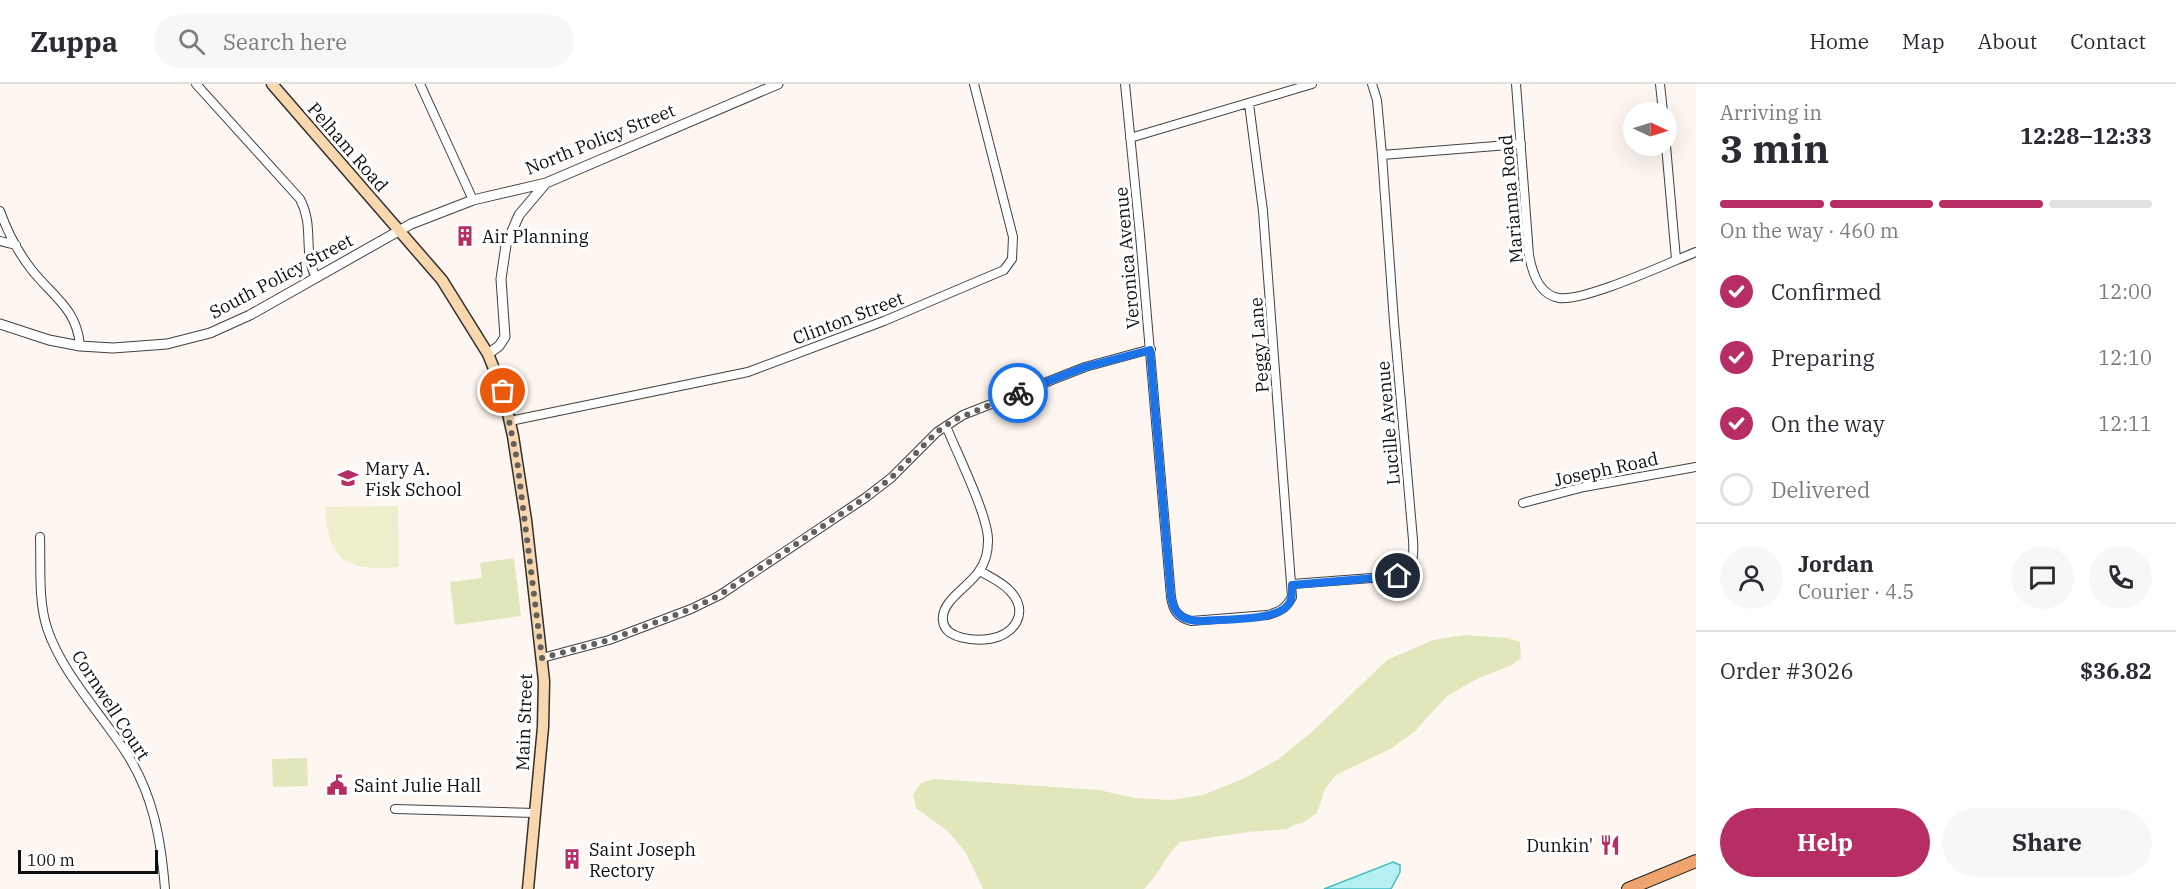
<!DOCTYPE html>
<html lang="en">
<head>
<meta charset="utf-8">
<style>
	:root { --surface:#fff; --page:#f7f7f7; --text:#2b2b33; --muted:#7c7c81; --line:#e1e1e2; --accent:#b62e63 }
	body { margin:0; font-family:"IBM Plex Serif",serif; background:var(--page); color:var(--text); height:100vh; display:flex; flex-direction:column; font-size:22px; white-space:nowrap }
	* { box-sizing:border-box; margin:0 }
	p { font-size:20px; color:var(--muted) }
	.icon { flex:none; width:33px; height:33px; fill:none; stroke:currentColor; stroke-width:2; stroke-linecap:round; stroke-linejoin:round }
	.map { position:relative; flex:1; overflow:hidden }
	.side { display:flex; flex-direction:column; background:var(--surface); width:480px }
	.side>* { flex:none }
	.needle { width:39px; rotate:94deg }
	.tools { position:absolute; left:1623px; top:18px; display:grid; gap:12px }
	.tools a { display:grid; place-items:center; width:54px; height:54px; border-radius:50%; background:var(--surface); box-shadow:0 6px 24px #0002; font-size:30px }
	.scale { position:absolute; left:18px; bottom:15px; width:140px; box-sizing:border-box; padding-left:6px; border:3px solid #0e0e0e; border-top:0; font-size:16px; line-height:21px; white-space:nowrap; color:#0e0e0e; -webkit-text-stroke:4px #fff; paint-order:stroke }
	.pin { position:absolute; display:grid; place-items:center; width:51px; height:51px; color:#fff; margin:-26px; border:3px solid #fff; border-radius:50%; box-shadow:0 2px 6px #0007 }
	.courier { position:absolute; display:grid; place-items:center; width:60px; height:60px; margin:-30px; border:4px solid #1a73e8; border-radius:50%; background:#fff; color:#222; box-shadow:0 2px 8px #0007 }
	.head em { font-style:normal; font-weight:700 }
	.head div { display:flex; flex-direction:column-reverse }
	.head { display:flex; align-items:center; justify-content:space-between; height:102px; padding:0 24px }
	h1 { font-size:39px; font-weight:700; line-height:45px }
	.bar { display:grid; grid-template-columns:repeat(4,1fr); gap:9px 6px; align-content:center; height:72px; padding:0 24px }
	.bar i { height:8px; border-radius:4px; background:var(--line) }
	.bar .current { background:var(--accent) }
	.bar p { grid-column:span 4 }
	.line { display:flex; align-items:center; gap:15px; padding:0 24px; border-top:2px solid var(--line) }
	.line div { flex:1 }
	.round { display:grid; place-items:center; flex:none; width:63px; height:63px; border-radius:32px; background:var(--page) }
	ol { padding:0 24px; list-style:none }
	li { display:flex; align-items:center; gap:18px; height:66px }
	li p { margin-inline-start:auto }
	li .icon { padding:6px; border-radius:50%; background:var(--accent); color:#fff; stroke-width:4 }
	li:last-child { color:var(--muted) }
	li i { width:33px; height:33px; border:3px solid var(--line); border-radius:50% }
	.action { display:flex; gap:12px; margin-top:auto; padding:12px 24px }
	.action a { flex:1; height:69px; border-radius:36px; background:var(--accent); color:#fff; font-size:24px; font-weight:700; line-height:69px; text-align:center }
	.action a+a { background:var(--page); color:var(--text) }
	header { display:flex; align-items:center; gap:36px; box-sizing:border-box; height:84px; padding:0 30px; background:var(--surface); border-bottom:2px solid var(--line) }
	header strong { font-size:28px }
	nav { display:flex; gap:33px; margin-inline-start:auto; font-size:21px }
	.search { width:420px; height:54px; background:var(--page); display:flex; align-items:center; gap:15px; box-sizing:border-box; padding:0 21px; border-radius:33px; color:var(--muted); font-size:22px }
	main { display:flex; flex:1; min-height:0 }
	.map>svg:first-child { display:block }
	.green { fill:#e1e7bb }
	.pitch { fill:#eec }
	.water { fill:#b7f0f2; stroke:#43bec5; stroke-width:1.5 }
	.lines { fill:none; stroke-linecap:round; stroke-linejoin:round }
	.minor-casing { stroke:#414141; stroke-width:10 }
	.tertiary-casing { stroke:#414141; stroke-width:11 }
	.secondary-casing { stroke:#303030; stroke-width:13 }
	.primary-casing { stroke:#1f1f1f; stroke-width:14 }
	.minor { stroke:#fff; stroke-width:8 }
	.tertiary { stroke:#fff; stroke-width:9 }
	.secondary { stroke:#fad8af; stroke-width:10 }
	.primary { stroke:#f0a46d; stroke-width:12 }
	.done { stroke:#625f5d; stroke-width:6; stroke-dasharray:0 10.8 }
	.route { stroke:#1a73e8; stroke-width:8 }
	.labels { text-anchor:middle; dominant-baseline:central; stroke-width:6; stroke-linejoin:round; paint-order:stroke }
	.street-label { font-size:18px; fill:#0e0e0e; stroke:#fff }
	.poi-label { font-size:18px; fill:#0e0e0e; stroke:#fff; text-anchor:start }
</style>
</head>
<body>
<header>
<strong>Zuppa</strong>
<div class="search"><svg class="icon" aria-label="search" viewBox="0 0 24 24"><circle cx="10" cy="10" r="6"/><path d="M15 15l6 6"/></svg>Search here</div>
<nav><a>Home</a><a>Map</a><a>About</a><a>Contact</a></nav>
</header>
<main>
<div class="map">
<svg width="1696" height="805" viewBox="0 0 1696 805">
	<rect width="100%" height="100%" fill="#fef6f0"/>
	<path class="green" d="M514,474L521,532L455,541L450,498L482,494L480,479Z
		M1465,551L1507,554L1520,558L1521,574L1512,581L1479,594L1447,612L1414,648L1392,664L1336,691L1325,705L1317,729L1303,739L1296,740L1287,745L1248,748L1180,758C1165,772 1159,791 1144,805H983L966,769L949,748L916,724L913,710L921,699L934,695L1099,706L1135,714L1171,716L1203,711L1245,694L1277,676L1312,648L1387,576L1433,556Z
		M307,674L308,702L273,703L272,675Z"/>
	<path class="pitch" d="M398,422L399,483C347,488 328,477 325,423Z"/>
	<path class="water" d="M1393,778L1400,781V788L1391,805H1324Z"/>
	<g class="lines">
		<g class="minor-casing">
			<path id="minor" d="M196,0L300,115C315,144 302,165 316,194
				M420,0L473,116
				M1125,0L1140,151L1171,513C1173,526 1177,533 1191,537L1267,531C1280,528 1286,524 1292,513L1263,127L1249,20
				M1516,0L1529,171C1532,188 1539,211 1559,214C1584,218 1668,179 1696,168
				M1660,0L1663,28
				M1130,54L1312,0
				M1666,62L1676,175
				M1382,71L1521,60
				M0,127C7,147 18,168 31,185C52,212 77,224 80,262
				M0,157L16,161
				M510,337L748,288L884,237L1004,186L1012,175L1013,153L974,0
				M946,342C956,367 989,433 988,457C988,467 985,479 979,487C970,502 940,517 943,537C945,555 975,557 989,555C1015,551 1030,528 1010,507C1002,498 990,493 980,487
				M1523,419L1584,403L1696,383
				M40,453C41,482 38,516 47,544C62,589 99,627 125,667C153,709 161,755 165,805
				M1292,500L1398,492C1414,485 1414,472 1413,456L1394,238L1382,71L1377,16L1372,0
				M542,574L609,556L691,525L720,511L865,414L891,394L937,348L963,331L1085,283L1151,265
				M395,725L535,729"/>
		</g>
		<g class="tertiary-casing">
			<path id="tertiary" d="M0,240L49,256L80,262L113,264L167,260L210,249L250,231L411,140L473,116L546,99L778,0
				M488,270L499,262L505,253L501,195L506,161L519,131L546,99"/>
		</g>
		<g class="secondary-casing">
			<path id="secondary" d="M272,0L442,196L488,270L503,307L513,352L526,436L544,597L543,643L528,805"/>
		</g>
		<g class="primary-casing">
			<path id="primary" d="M1628,805L1696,777"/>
		</g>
		<use href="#minor" class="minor"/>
		<use href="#tertiary" class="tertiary"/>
		<use href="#secondary" class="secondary"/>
		<use href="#primary" class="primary"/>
	</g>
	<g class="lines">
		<path class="done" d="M503,307L517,376L542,574L609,556L691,525L720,511L865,414L891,394L937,348L954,336L1018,309"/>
		<path class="route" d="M1018,309L1085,283L1150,266L1171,513C1174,531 1183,537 1202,537C1222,535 1272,537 1286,523C1293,517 1292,509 1292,501L1398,492"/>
	</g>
	<defs>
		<g id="building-bare" transform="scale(1.62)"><path d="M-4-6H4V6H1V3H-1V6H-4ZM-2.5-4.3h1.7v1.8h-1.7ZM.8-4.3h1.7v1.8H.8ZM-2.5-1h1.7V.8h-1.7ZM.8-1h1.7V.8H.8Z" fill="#b62e63" stroke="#fff" stroke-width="2.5" paint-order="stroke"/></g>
		<g id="school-bare" transform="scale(1.62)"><path d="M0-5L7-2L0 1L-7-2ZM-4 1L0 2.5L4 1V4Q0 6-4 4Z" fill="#b62e63" stroke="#fff" stroke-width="2.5" paint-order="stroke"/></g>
		<g id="civic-bare" transform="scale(1.62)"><path d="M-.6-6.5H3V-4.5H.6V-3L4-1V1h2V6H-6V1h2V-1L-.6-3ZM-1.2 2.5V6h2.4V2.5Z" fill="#b62e63" stroke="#fff" stroke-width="2.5" paint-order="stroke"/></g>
		<g id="restaurant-bare" transform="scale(1.62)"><path d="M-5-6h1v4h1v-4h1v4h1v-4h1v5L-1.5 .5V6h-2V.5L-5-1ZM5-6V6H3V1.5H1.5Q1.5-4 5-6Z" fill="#b62e63" stroke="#fff" stroke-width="2.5" paint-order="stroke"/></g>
	</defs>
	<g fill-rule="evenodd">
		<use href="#building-bare" x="465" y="152"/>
		<use href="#school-bare" x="348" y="394"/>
		<use href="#civic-bare" x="337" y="701"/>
		<use href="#restaurant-bare" x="1610" y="761"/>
		<use href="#building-bare" x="572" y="775"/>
	</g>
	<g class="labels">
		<g class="street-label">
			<text transform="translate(600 55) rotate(-22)">North Policy Street</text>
			<text transform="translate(348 63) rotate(49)">Pelham Road</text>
			<text transform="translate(1511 115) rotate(-95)">Marianna Road</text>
			<text transform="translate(1127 174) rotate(-95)">Veronica Avenue</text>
			<text transform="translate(281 192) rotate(-28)">South Policy Street</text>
			<text transform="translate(848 234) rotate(-21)">Clinton Street</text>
			<text transform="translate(1259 261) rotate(-94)">Peggy Lane</text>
			<text transform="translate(1388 339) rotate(-95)">Lucille Avenue</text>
			<text transform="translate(1606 385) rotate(-12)">Joseph Road</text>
			<text transform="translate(111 621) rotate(57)">Cornwell Court</text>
			<text transform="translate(524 638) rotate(-88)">Main Street</text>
		</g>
		<g class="poi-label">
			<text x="482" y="152">Air Planning</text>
			<text x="365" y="384">Mary A.<tspan x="365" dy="21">Fisk School</tspan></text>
			<text x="354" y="701">Saint Julie Hall</text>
			<text x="1593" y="761" text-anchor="end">Dunkin'</text>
			<text x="589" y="765">Saint Joseph<tspan x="589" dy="21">Rectory</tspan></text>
		</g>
	</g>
</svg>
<div class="tools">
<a><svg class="needle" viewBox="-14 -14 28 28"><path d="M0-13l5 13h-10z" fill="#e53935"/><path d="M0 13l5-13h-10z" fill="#7c7c81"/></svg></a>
</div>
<div class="scale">100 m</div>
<div class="pin" style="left:503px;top:307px;background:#ea580c"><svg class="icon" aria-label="bag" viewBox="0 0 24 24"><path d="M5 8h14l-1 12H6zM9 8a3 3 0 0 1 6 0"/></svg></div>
<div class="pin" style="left:1398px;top:492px;background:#1f2937"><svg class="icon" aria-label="home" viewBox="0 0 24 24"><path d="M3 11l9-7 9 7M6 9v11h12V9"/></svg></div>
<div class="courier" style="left:1018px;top:309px"><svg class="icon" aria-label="bike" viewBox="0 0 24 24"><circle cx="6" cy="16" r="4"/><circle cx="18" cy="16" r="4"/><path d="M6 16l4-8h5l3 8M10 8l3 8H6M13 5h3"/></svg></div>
</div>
<section class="side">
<div class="head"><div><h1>3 min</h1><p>Arriving in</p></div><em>12:28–12:33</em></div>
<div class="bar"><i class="current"></i><i class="current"></i><i class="current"></i><i></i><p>On the way · 460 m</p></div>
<ol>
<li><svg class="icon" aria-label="check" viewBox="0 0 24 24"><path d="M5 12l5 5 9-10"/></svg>Confirmed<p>12:00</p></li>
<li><svg class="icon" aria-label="check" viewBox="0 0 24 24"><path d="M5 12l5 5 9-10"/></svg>Preparing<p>12:10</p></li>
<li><svg class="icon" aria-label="check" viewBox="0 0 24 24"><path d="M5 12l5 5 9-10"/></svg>On the way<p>12:11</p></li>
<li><i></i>Delivered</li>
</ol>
<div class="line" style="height:108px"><a class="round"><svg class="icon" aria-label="person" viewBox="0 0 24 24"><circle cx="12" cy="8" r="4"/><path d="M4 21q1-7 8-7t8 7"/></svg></a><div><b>Jordan</b><p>Courier · 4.5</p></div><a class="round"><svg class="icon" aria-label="chat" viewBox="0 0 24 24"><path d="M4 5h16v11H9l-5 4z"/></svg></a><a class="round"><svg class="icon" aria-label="phone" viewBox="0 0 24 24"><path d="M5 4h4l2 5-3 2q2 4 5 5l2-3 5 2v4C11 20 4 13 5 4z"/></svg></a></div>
<div class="line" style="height:78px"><div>Order #3026</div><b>$36.82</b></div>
<div class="action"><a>Help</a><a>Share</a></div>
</section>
</main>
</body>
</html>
